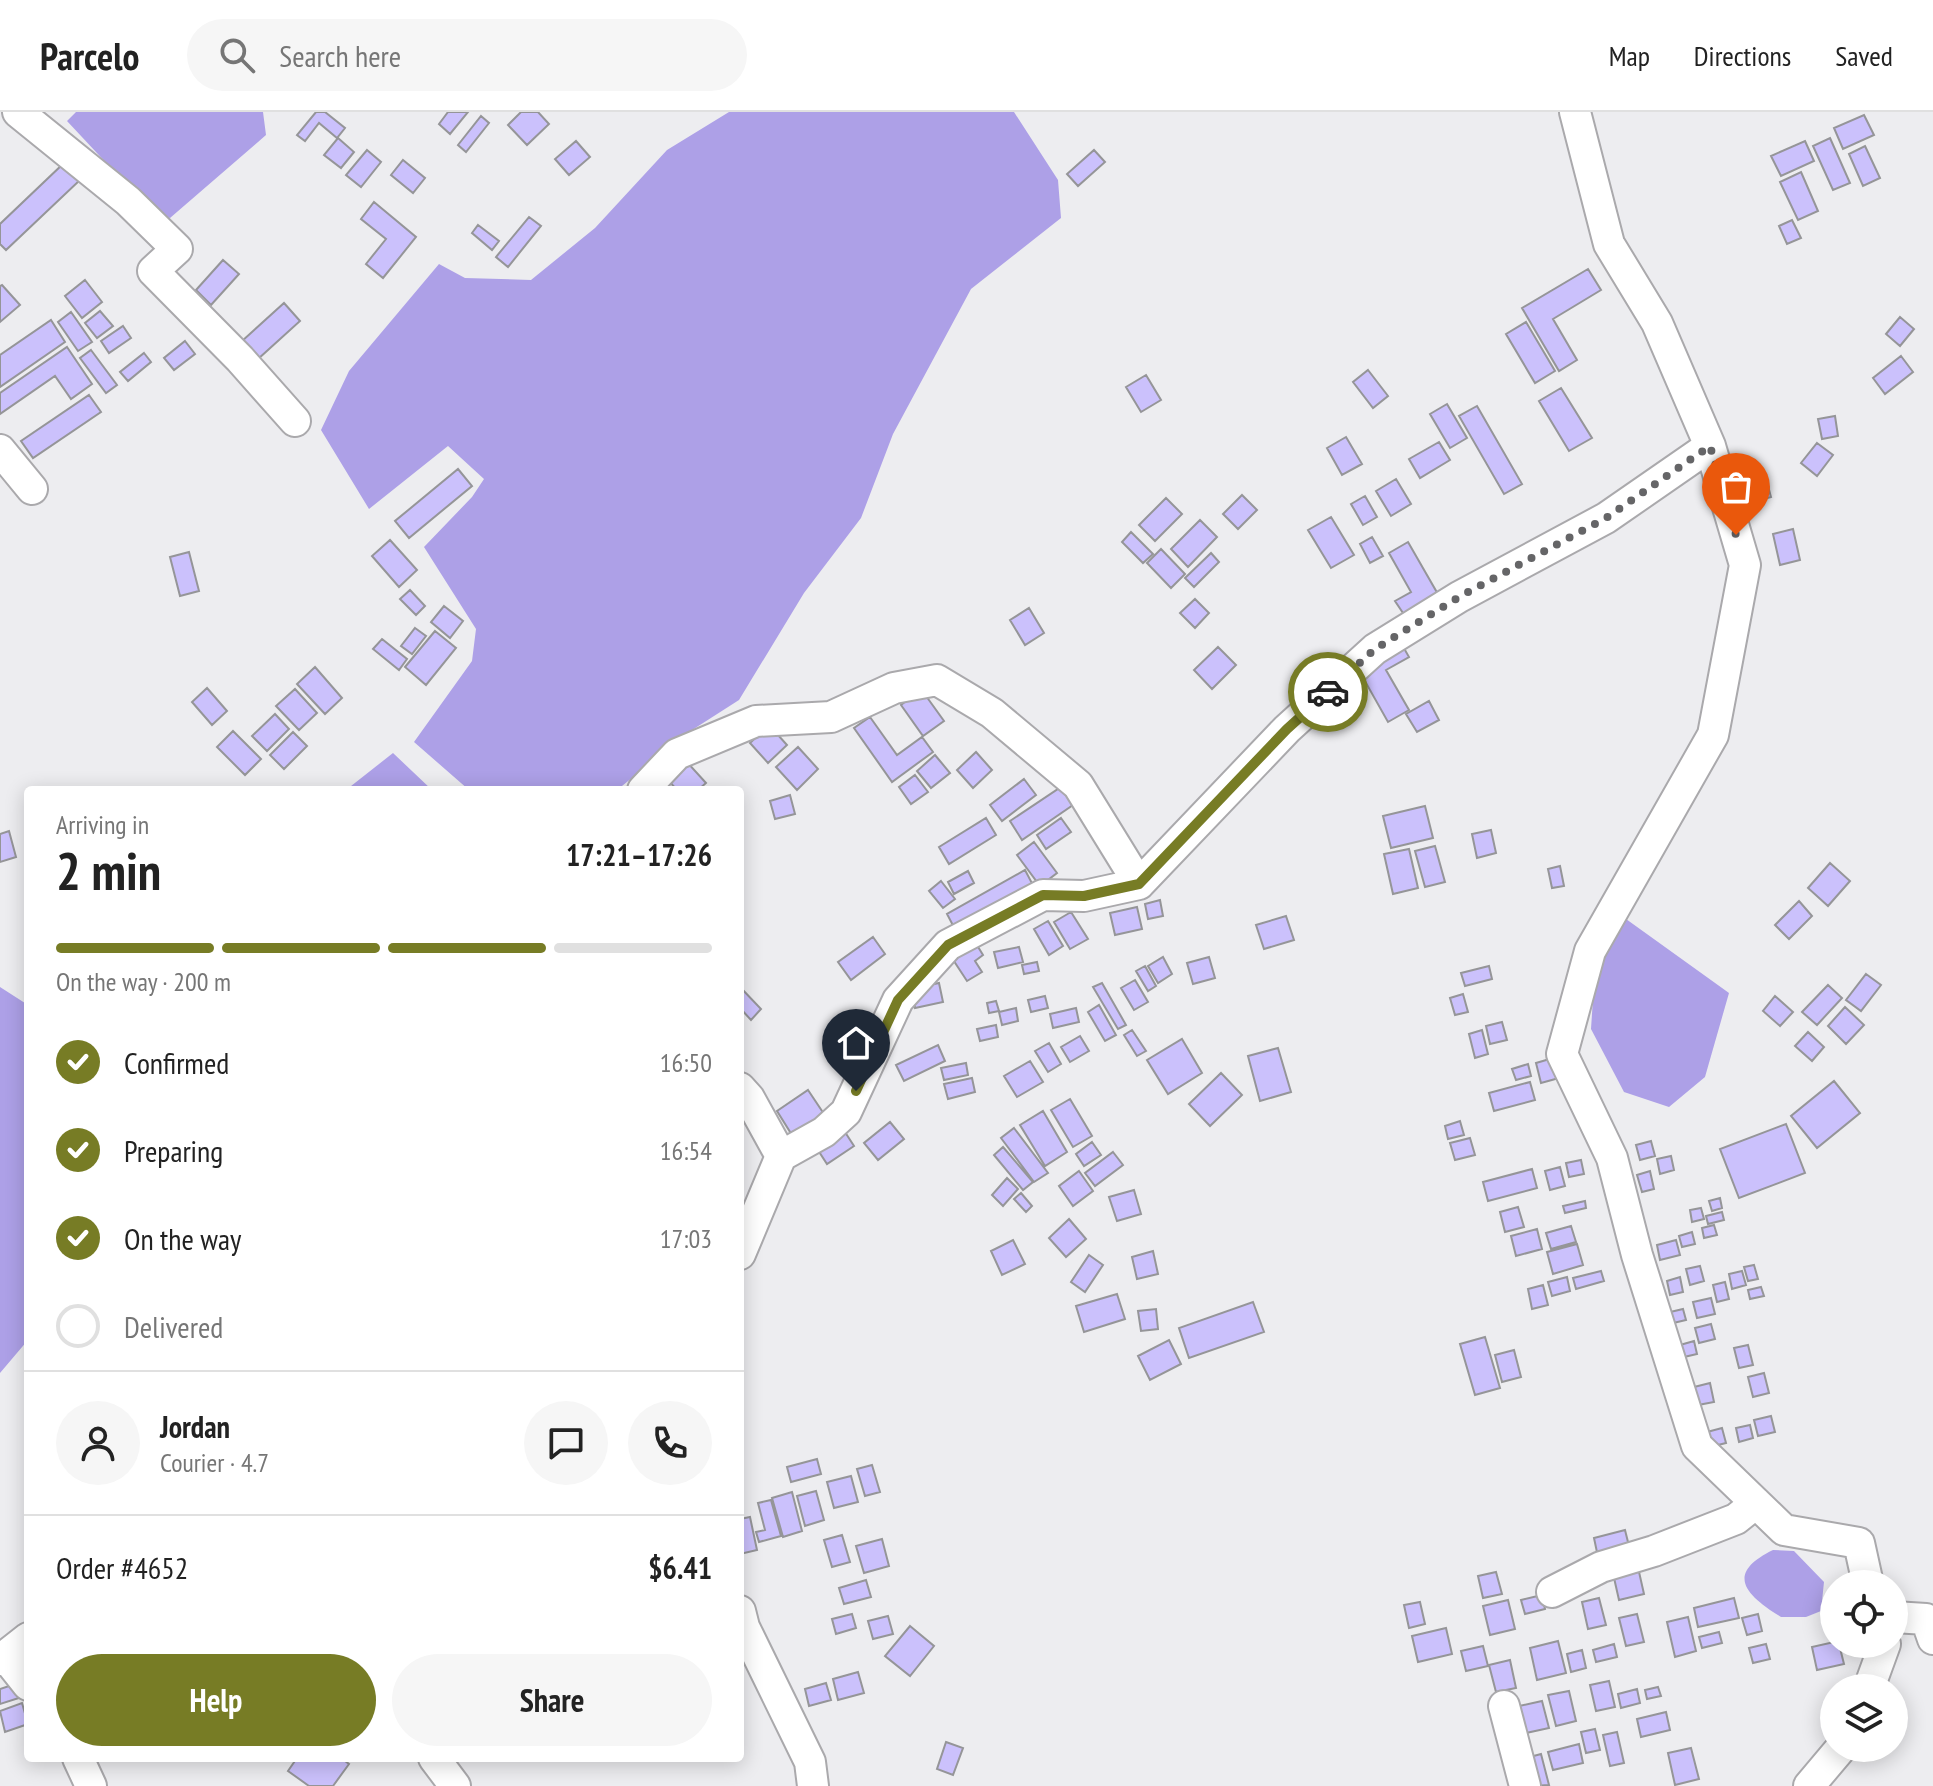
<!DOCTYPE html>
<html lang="en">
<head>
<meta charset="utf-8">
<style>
	:root { --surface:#fff; --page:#f6f6f6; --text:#222; --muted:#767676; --line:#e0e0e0; --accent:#777c25 }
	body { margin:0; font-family:"PT Sans Narrow",sans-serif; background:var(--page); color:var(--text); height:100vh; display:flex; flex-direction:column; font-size:30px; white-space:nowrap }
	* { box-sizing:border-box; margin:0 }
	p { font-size:26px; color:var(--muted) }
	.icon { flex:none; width:44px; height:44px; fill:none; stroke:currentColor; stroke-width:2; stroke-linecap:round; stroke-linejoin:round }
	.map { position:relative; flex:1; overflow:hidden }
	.drawer { position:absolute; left:24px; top:674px; width:720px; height:976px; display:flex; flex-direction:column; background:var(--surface); border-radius:8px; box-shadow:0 4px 20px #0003 }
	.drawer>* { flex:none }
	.tools { position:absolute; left:1820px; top:1458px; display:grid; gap:16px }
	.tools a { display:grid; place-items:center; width:88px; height:88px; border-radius:50%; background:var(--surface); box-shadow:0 4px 20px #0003; font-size:40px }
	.pin { position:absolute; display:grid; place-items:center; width:68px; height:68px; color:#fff; margin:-82px -34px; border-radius:50% 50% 50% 0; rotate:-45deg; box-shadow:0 0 8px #0007 }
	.pin .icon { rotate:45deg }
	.courier { position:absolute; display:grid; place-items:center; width:80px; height:80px; margin:-40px; border:6px solid #777c25; border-radius:50%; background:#fff; color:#222; box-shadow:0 2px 10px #0007 }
	.headline em { font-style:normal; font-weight:800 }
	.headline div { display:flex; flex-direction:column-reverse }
	.headline { display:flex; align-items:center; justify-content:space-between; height:136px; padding:0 32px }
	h1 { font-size:52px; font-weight:800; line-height:60px }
	.bar { display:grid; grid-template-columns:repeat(4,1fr); gap:12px 8px; align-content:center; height:96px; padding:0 32px }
	.bar i { height:10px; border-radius:6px; background:var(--line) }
	.bar .selected { background:var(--accent) }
	.bar p { grid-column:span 4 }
	.line { display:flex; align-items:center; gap:20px; padding:0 32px; border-top:2px solid var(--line) }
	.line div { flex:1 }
	.round { display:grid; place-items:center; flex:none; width:84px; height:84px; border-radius:42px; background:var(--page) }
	ol { padding:0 32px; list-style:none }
	li { display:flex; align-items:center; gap:24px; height:88px }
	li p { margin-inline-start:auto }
	li .icon { padding:8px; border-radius:50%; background:var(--accent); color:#fff; stroke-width:4 }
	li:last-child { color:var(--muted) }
	li i { width:44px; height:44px; border:4px solid var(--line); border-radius:50% }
	.button { display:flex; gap:16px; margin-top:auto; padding:16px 32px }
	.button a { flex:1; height:92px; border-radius:48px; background:var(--accent); color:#fff; font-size:32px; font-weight:800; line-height:92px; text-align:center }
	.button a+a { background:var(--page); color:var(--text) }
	header { display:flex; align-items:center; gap:48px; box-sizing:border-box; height:112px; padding:0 40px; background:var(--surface); border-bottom:2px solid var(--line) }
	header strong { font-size:38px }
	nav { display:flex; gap:44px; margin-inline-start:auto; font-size:28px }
	.search { width:560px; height:72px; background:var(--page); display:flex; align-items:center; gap:20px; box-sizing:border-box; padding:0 28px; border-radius:44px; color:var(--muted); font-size:30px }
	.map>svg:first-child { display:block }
	.water { fill:#ada0e7 }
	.building { fill:#cbc1fc; stroke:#959598; stroke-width:2 }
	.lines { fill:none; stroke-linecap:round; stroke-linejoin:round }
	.minor-casing { stroke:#aaa9ac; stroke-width:34 }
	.minor { stroke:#fff; stroke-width:30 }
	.done { stroke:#656567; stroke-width:8; stroke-dasharray:0 14.4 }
	.route { stroke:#777c25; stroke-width:10 }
</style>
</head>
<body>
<header>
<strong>Parcelo</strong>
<div class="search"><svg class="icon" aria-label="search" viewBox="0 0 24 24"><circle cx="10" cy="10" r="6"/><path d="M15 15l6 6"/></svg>Search here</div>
<nav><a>Map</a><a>Directions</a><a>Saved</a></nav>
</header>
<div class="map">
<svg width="1933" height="1674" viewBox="0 0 1933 1674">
	<rect width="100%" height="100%" fill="#ededf0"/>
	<path class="water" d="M76,0H263L266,23L170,106L153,101L67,9Z
		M729,0H1014L1058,68L1061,106L971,177L893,322L861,406L804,481L739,588L689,620L617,678H469L414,630L472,549L476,517L424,435L472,385L484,367L448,334L369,397L321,318L349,259L439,152L465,166L531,168L595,116L667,38Z
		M393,641L432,678H346Z
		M1626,807L1729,881L1705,965L1669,995L1624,980L1591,917L1595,857Z
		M0,875L28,893V1228L0,1261Z
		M1773,1438L1794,1439L1824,1470L1821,1499L1806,1505H1781C1746,1483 1724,1462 1773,1438Z"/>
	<path class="building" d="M316,0H325L345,16L337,26L319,11L305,29L297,23Z
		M448,0H468L450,22L439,12Z
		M521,0H538L549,12L527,33L508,13Z
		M1864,3L1874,23L1843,37L1834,16Z
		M481,4L489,11L466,40L458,33Z
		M338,26L354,40L341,56L324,43Z
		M1830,26L1850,71L1833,78L1813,34Z
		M576,29L590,45L569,63L555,47Z
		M1805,29L1814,49L1781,64L1771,44Z
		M1865,34L1880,66L1863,74L1849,42Z
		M367,38L381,50L361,75L346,63Z
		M1094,38L1105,50L1078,74L1067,62Z
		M403,48L425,66L413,81L391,63Z
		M64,51L80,68L6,138L0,132V112Z
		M1801,60L1818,99L1798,108L1780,70Z
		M374,90L416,125L383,166L366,152L386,127L361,107Z
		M529,105L541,114L508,155L496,145Z
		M1792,108L1801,126L1787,132L1779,114Z
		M478,113L499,129L492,138L472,121Z
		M223,148L239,162L211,193L196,178Z
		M1588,157L1601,178L1553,207L1577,248L1559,259L1522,196Z
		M85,168L102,190L82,206L65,184Z
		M2,173L20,193L0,210V174Z
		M284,191L300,209L258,247L242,229Z
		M100,199L113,214L97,226L85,211Z
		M71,200L92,230L78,239L58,210Z
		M1900,205L1914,217L1900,234L1886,222Z
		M51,208L65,230L0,275V243Z
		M1526,210L1555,259L1535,271L1506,222Z
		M123,214L131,226L109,241L101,229Z
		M185,229L195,242L174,258L164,246Z
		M67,235L92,272L71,287L55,264L0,302V281Z
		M91,238L117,273L106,281L80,246Z
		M144,241L151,250L128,269L120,260Z
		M1901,244L1913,260L1885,282L1873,266Z
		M1368,258L1388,284L1373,296L1353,270Z
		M1146,263L1161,288L1141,300L1126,275Z
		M1561,276L1592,326L1569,339L1539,289Z
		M89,283L101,300L33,346L21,329Z
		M1447,292L1467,326L1450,336L1430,302Z
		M1477,294L1522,372L1504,382L1459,304Z
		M1835,304L1838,324L1822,327L1818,307Z
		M1346,325L1362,352L1342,363L1327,336Z
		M1439,330L1450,348L1420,366L1409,347Z
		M1817,331L1833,343L1817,364L1801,351Z
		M458,357L472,374L409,426L395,409Z
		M1764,359L1771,385L1756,389L1749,364Z
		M1396,367L1411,392L1391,404L1376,379Z
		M1242,383L1257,398L1238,417L1223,402Z
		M1365,384L1377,405L1363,413L1351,392Z
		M1166,386L1182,402L1155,429L1139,413Z
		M1331,405L1354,443L1331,456L1308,418Z
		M1200,408L1217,425L1188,455L1171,437Z
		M1793,417L1800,448L1780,453L1773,422Z
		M1131,420L1153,442L1143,451L1122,430Z
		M1372,425L1383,444L1370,451L1360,432Z
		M390,428L417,458L399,475L372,444Z
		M1408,430L1439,484L1405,504L1395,489L1411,480L1389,441Z
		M1161,437L1185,462L1171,476L1147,451Z
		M189,440L199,479L180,484L170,445Z
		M1211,441L1219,450L1194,475L1185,466Z
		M410,478L425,494L416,503L400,487Z
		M1195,487L1209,501L1195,516L1180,501Z
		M444,494L463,509L450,526L431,510Z
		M1029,496L1044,521L1025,533L1010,508Z
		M415,516L426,524L412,542L401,534Z
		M435,519L456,536L426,573L405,555Z
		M382,527L407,547L399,558L373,537Z
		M1401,531L1409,545L1386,558L1409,598L1388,610L1357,555Z
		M1218,535L1236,553L1212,577L1194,558Z
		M315,555L342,586L325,602L297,572Z
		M207,576L227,599L212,613L192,590Z
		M295,577L317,601L299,618L276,594Z
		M921,577L944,609L923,624L901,593Z
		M1429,589L1439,608L1417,620L1406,602Z
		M275,602L289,617L267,639L252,624Z
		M870,605L897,643L922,625L933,640L892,670L854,616Z
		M769,613L787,633L768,651L750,631Z
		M233,619L261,647L245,663L217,635Z
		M293,620L307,634L284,657L270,643Z
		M798,635L818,657L797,678L776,655Z
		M976,640L992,658L973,676L957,658Z
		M935,643L950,661L931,676L917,659Z
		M686,649L706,671L698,678H677L667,667Z
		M915,663L928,680L911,692L899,675Z
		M1024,667L1036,683L1002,709L990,693Z
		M1061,675L1073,693L1022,728L1010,709Z
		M790,683L795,702L775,707L770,689Z
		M1425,694L1433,726L1391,736L1383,704Z
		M986,706L996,723L949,752L939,735Z
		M1061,706L1071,720L1046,737L1037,723Z
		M1491,718L1496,741L1477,746L1472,722Z
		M9,719L16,745L0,750V722Z
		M1034,730L1057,761L1040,774L1017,743Z
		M1435,734L1445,770L1425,775L1415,739Z
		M1409,737L1418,776L1393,782L1384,742Z
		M1830,751L1850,769L1828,794L1808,776Z
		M1560,754L1564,774L1552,776L1548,757Z
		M1025,758L1035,777L957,821L947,802Z
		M968,759L974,771L954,782L948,770Z
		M941,769L955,787L943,796L929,779Z
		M1160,788L1163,804L1148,807L1145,792Z
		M1799,789L1812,804L1789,827L1775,813Z
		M1137,795L1142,817L1115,823L1110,801Z
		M1071,800L1088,827L1070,837L1054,810Z
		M1286,804L1294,828L1264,837L1256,813Z
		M1048,809L1063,834L1049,843L1034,817Z
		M873,825L885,842L851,868L838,850Z
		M972,825L983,843L975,849L982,860L967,869L948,840Z
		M1019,835L1023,850L998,856L994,840Z
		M1163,845L1172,862L1158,871L1148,854Z
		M1209,845L1215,866L1193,872L1187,851Z
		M1037,850L1039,859L1024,862L1022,853Z
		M1145,854L1156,874L1148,879L1136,859Z
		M1489,854L1492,867L1465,874L1461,861Z
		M1866,862L1881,873L1861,899L1846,888Z
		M1135,868L1148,890L1134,898L1121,876Z
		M939,871L943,890L915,896L911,877Z
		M1102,871L1126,913L1118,917L1093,875Z
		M1828,873L1842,886L1817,913L1802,900Z
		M740,875L761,897L751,908L740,896Z
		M1463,882L1468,900L1455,903L1450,886Z
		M1045,884L1048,896L1031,900L1028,888Z
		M1775,884L1793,900L1780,914L1763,899Z
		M996,889L999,899L989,901L987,891Z
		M1099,893L1116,923L1105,929L1088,900Z
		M1845,895L1864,913L1846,932L1828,914Z
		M1016,896L1018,909L1002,913L999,900Z
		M1076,896L1079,910L1053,916L1050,902Z
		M1502,910L1507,928L1490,932L1486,914Z
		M996,913L998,925L980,929L977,917Z
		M1132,918L1146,939L1137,944L1124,923Z
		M1482,918L1488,942L1475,946L1469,922Z
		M1808,920L1824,935L1812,949L1795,934Z
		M1080,924L1089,939L1070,950L1061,935Z
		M1182,927L1202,961L1168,982L1147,948Z
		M1049,931L1061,952L1048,960L1035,939Z
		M938,933L945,949L904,969L896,953Z
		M1278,936L1291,980L1260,989L1248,944Z
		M1553,946L1559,966L1541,971L1536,951Z
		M1030,949L1043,970L1017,985L1004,964Z
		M966,951L968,963L944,968L941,956Z
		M1528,952L1531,964L1516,968L1512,957Z
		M1221,961L1242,983L1210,1014L1189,992Z
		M972,966L975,980L948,987L944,972Z
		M1834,969L1860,1001L1817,1036L1791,1004Z
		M1530,970L1535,988L1494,999L1489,981Z
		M808,978L824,1002L792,1023L777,999Z
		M1070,987L1092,1024L1073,1035L1051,998Z
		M1043,999L1067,1040L1045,1054L1020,1013Z
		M1460,1009L1464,1023L1448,1027L1445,1014Z
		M890,1010L904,1027L878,1048L864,1031Z
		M1786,1012L1805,1061L1739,1086L1720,1037Z
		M1014,1016L1048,1061L1034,1070L1001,1026Z
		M843,1017L854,1034L827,1052L816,1035Z
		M1470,1026L1475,1043L1455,1048L1450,1031Z
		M1651,1029L1655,1044L1640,1048L1636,1033Z
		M1092,1030L1101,1043L1084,1054L1076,1042Z
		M1003,1035L1033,1070L1023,1078L994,1043Z
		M1113,1040L1123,1053L1095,1074L1085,1061Z
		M1671,1044L1674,1058L1660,1062L1657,1047Z
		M1581,1048L1584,1062L1569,1065L1566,1051Z
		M1560,1055L1565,1074L1550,1078L1545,1059Z
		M1532,1057L1537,1076L1488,1089L1483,1070Z
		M1079,1059L1093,1079L1073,1094L1059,1074Z
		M1650,1059L1654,1077L1642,1080L1637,1063Z
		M1007,1066L1018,1077L1003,1094L992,1083Z
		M1134,1078L1141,1102L1117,1109L1109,1085Z
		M1021,1081L1032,1094L1026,1100L1014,1087Z
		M1720,1086L1722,1096L1712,1099L1709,1089Z
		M1585,1089L1586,1096L1565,1101L1563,1094Z
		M1518,1095L1524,1115L1505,1120L1500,1100Z
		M1701,1096L1704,1107L1692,1110L1690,1098Z
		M1722,1100L1724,1108L1708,1112L1706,1104Z
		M1069,1107L1086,1127L1066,1145L1049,1126Z
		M1714,1113L1717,1123L1704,1126L1702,1116Z
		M1571,1114L1576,1130L1551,1137L1546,1121Z
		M1537,1117L1542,1137L1516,1144L1511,1124Z
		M1692,1120L1695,1132L1682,1135L1679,1124Z
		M1013,1128L1025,1152L1002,1163L991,1139Z
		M1676,1128L1680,1143L1660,1148L1657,1133Z
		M1577,1132L1583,1153L1553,1162L1547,1140Z
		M1153,1139L1158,1162L1137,1167L1132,1145Z
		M1089,1143L1103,1153L1085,1180L1071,1170Z
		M1754,1153L1758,1167L1748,1169L1744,1155Z
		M1700,1154L1704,1169L1690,1173L1686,1157Z
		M1601,1159L1604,1169L1576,1177L1573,1166Z
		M1742,1159L1746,1173L1732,1177L1729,1162Z
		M1567,1165L1570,1179L1552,1184L1548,1170Z
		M1680,1165L1683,1180L1670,1183L1667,1169Z
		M1725,1170L1729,1187L1717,1190L1713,1173Z
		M1543,1173L1548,1193L1532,1197L1528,1177Z
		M1761,1175L1764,1184L1750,1187L1748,1178Z
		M1117,1182L1125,1207L1084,1220L1076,1194Z
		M1711,1186L1715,1202L1697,1206L1693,1190Z
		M1253,1190L1264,1220L1189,1246L1179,1216Z
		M1156,1197L1158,1217L1141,1219L1138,1199Z
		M1683,1197L1686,1208L1669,1212L1666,1201Z
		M1711,1212L1715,1227L1699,1231L1695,1216Z
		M1485,1225L1500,1276L1475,1283L1460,1232Z
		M1169,1228L1181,1252L1150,1268L1138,1244Z
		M1694,1229L1697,1242L1684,1245L1680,1233Z
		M1748,1233L1753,1253L1739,1256L1734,1236Z
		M1514,1238L1521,1265L1502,1270L1495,1243Z
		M1764,1261L1769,1281L1753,1285L1748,1265Z
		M1710,1271L1714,1290L1698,1293L1694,1275Z
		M1771,1304L1775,1320L1758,1324L1754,1308Z
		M1750,1313L1753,1326L1739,1330L1736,1316Z
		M1722,1316L1726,1331L1710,1335L1707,1320Z
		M817,1347L821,1362L791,1370L787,1355Z
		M872,1353L880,1380L865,1384L857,1357Z
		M851,1364L858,1390L834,1396L827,1370Z
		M816,1379L824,1408L805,1414L797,1384Z
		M792,1380L802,1419L783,1425L772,1386Z
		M771,1388L781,1424L759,1430L756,1420L765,1418L758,1391Z
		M750,1405L757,1438L740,1442V1407Z
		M1625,1418L1630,1438L1598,1445L1594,1426Z
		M842,1423L850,1450L832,1455L824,1428Z
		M882,1427L889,1454L864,1461L856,1434Z
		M1637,1451L1644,1482L1619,1488L1612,1457Z
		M1496,1460L1502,1482L1483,1486L1478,1464Z
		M866,1468L871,1485L844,1492L839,1476Z
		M1542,1483L1545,1497L1525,1502L1521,1488Z
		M1599,1486L1606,1513L1588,1517L1582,1490Z
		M1734,1486L1739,1506L1698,1515L1694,1496Z
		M1508,1488L1515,1517L1490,1523L1483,1494Z
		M1420,1490L1425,1512L1409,1516L1404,1493Z
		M852,1502L856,1516L836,1522L832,1507Z
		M1637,1502L1644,1530L1626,1534L1619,1506Z
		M1758,1502L1762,1519L1747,1523L1742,1506Z
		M888,1504L893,1522L873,1527L868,1509Z
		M1688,1505L1696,1539L1675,1545L1667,1510Z
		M910,1514L934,1534L910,1564L885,1544Z
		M1446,1516L1452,1542L1418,1550L1412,1524Z
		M1719,1520L1722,1531L1702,1536L1699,1525Z
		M1558,1529L1566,1561L1537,1568L1530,1536Z
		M1834,1530L1839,1532L1844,1552L1817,1558L1812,1535Z
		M1614,1532L1617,1545L1596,1550L1593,1538Z
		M1766,1532L1770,1547L1753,1551L1749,1536Z
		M1483,1534L1488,1554L1466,1559L1461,1539Z
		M1582,1538L1586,1556L1571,1560L1567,1542Z
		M1510,1548L1516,1576L1496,1580L1489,1553Z
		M858,1560L864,1581L838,1588L833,1567Z
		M1609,1569L1615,1595L1596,1599L1590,1573Z
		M21,1570L25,1584L0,1592V1577Z
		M826,1571L831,1588L809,1594L805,1577Z
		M1658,1575L1661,1584L1647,1587L1645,1578Z
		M1637,1577L1640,1591L1621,1596L1618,1582Z
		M1569,1579L1576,1609L1556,1614L1548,1583Z
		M1542,1589L1549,1616L1526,1621L1519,1594Z
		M22,1591L28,1612L5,1620L0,1599Z
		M1666,1600L1670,1618L1641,1625L1637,1607Z
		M1595,1617L1600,1638L1586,1641L1581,1620Z
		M1617,1620L1624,1651L1610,1654L1603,1623Z
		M946,1630L963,1636L953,1663L937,1657Z
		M1579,1632L1583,1651L1553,1658L1548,1640Z
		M1691,1636L1699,1667L1675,1673L1668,1641Z
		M1541,1642L1549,1673L1532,1674L1526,1646Z
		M297,1646H341L349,1652L333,1674H309L288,1659Z"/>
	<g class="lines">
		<g class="minor-casing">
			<path id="minor" d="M18,0L128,89L177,137L153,159L240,247L295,309
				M1575,0L1609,132L1657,211L1710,334L1745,453L1713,623L1590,839L1562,942L1612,1046L1637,1143L1697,1334L1784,1418L1859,1431L1868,1472
				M0,338L32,377
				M643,678L677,642L756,609L831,605L894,576L937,568L992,601L1078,673L1139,772
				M740,976L749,986L781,1044L740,1142
				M781,1044L824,1020L846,1000L898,888L948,833L1043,783L1084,784L1139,772L1287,617L1375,537L1459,485L1606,406L1710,334
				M1552,1480L1601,1455L1654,1439L1736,1407L1756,1391
				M740,1499L744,1515L810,1650L813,1674
				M1894,1505L1926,1507L1933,1527
				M5,1544L28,1573
				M0,1548L28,1526
				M1869,1576L1885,1532
				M1504,1594L1525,1674
				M78,1646L91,1674
				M434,1646L455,1674
				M1809,1674L1841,1636"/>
		</g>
		<use href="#minor" class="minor"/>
	</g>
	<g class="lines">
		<path class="done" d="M1328,580L1375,537L1459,485L1606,406L1710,334L1736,423"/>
		<path class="route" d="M856,979L898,888L948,833L1043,783L1084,784L1139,772L1287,617L1328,580"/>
	</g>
</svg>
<div class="tools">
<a><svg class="icon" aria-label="locate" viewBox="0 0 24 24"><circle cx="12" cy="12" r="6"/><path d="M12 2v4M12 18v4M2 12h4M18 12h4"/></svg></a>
<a><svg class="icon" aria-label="layers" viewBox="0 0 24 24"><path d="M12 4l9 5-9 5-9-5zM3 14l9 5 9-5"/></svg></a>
</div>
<div class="pin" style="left:1736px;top:423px;background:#ea580c"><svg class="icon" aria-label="bag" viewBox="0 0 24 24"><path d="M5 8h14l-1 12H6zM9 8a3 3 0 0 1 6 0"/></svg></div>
<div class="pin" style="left:856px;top:979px;background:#1f2937"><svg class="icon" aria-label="home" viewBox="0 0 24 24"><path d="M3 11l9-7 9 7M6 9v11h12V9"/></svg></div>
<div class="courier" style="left:1328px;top:580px"><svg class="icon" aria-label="car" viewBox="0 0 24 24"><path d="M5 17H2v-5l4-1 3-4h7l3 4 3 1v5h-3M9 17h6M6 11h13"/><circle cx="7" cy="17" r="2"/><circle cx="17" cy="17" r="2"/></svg></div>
<section class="drawer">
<div class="headline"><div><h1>2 min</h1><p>Arriving in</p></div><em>17:21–17:26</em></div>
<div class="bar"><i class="selected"></i><i class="selected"></i><i class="selected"></i><i></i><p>On the way · 200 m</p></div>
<ol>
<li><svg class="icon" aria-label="check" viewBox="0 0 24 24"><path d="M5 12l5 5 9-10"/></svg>Confirmed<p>16:50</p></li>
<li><svg class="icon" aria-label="check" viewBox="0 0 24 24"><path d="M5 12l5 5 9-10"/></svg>Preparing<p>16:54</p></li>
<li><svg class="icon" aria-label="check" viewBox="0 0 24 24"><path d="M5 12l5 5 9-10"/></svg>On the way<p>17:03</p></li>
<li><i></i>Delivered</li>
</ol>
<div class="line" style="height:144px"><a class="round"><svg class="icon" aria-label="person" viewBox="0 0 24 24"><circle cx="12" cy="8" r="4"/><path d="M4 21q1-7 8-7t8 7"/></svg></a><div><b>Jordan</b><p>Courier · 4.7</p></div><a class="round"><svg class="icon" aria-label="chat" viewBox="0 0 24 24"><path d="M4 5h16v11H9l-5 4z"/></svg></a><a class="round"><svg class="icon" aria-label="phone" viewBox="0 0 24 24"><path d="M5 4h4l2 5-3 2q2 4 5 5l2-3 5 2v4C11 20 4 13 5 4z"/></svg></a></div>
<div class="line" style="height:104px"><div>Order #4652</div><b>$6.41</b></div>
<div class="button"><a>Help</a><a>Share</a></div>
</section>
</div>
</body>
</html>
